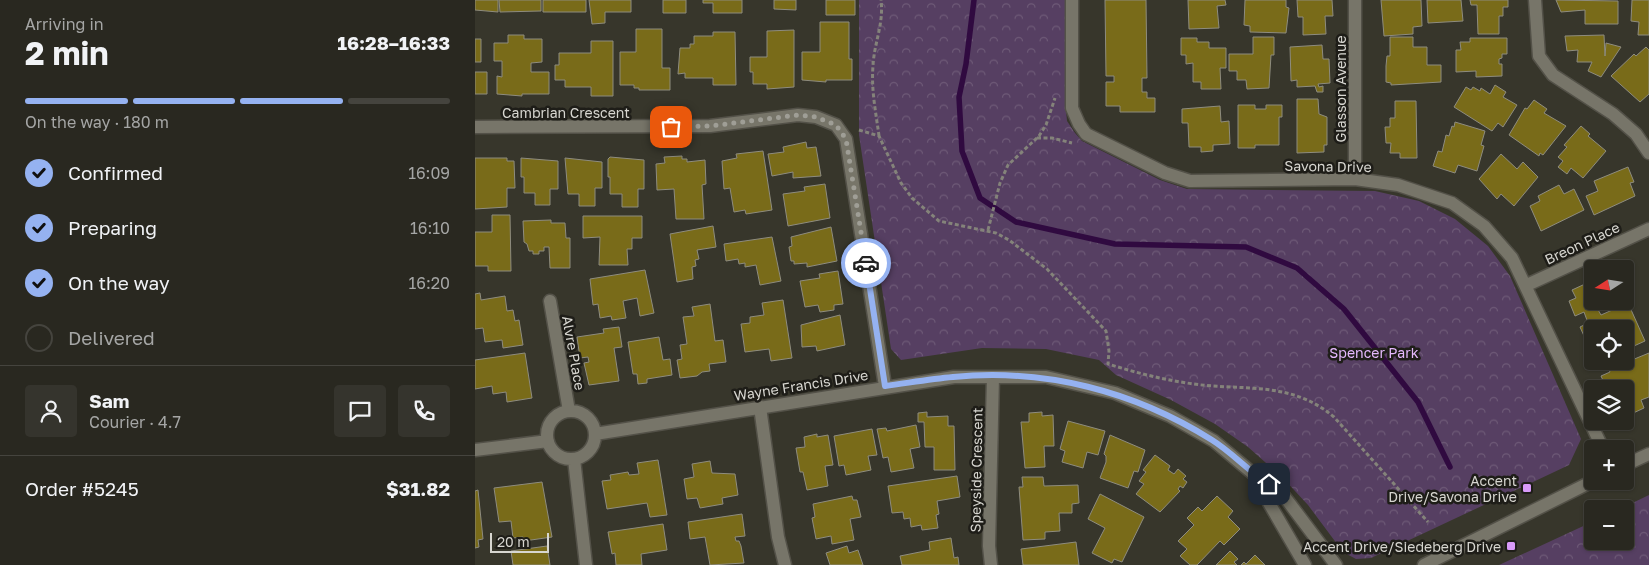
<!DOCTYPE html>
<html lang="en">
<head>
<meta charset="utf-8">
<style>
	:root { --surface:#292820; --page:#35342d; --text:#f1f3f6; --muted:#a5a6a5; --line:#45443e; --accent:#95b2f1 }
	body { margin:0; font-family:"Golos Text",sans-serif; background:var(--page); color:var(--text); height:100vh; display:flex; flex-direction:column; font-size:19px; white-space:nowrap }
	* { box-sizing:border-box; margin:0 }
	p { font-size:16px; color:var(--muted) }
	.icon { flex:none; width:28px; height:28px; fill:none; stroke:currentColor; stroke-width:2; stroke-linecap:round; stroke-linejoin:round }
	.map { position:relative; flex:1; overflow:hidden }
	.details { display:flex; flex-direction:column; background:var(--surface); width:475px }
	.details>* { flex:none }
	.needle { width:32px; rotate:258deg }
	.tools { position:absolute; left:1109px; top:260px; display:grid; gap:10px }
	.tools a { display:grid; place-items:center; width:50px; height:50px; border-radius:5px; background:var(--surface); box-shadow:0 1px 4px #0004,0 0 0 1px var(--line); font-size:25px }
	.scale { position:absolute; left:15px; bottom:12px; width:59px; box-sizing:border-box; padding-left:5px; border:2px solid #d7d6d0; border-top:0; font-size:14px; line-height:18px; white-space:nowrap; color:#d7d6d0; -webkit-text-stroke:4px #1e1d18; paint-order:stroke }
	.pin { position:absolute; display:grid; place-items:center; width:42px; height:42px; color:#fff; margin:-21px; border-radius:10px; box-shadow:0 2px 8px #0006 }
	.courier { position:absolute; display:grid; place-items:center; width:50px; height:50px; margin:-25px; border:4px solid #95b2f1; border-radius:50%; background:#fff; color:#222; box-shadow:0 1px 6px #0007 }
	.head em { font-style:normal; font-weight:700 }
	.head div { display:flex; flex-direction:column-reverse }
	.head { display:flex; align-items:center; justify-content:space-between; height:85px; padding:0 25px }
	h1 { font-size:32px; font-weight:700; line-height:38px }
	.bar { display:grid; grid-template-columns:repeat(4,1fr); gap:8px 5px; align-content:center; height:60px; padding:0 25px }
	.bar i { height:6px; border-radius:4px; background:var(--line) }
	.bar .active { background:var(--accent) }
	.bar p { grid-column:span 4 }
	.line { display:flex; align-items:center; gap:12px; padding:0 25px; border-top:1px solid var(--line) }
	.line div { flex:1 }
	.round { display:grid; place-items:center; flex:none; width:52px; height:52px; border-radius:5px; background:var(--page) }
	ol { padding:0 25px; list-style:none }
	li { display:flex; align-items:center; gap:15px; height:55px }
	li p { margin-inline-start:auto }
	li .icon { padding:5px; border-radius:50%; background:var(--accent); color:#111; stroke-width:4 }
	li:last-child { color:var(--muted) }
	li i { width:28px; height:28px; border:2px solid var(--line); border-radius:50% }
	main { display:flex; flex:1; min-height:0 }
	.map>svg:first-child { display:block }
	.park { fill:url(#park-crowns) }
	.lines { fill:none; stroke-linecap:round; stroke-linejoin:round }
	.stream { stroke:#300a40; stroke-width:5.5 }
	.building { fill:#796b19; stroke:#8e8c7f }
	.street-casing { stroke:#535148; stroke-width:15 }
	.secondary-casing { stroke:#535148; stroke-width:15 }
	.path { stroke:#84837a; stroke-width:3; stroke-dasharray:4 2.5; stroke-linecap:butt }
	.street { stroke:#777569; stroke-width:12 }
	.secondary { stroke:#777569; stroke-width:12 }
	.done { stroke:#9f9e96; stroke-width:5; stroke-dasharray:0 9 }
	.route { stroke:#95b2f1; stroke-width:6 }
	.poi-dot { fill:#d89af8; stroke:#1e1d18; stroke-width:2 }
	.labels { text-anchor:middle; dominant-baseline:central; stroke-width:5; stroke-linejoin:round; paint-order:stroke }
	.street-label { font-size:14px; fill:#d7d6d0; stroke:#1e1d18 }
	.park-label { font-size:14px; fill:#e5b9fd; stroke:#1e1d18 }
	.poi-label { font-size:14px; fill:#d7d6d0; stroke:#1e1d18; text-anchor:end }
</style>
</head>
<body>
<main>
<section class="details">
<div class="head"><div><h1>2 min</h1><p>Arriving in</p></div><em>16:28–16:33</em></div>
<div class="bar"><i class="active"></i><i class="active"></i><i class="active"></i><i></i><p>On the way · 180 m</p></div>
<ol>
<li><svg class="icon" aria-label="check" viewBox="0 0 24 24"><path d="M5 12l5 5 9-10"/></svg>Confirmed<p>16:09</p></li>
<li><svg class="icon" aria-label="check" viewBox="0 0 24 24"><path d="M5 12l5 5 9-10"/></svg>Preparing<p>16:10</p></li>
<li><svg class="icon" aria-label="check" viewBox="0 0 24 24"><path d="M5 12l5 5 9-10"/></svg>On the way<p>16:20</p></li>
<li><i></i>Delivered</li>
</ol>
<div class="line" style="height:90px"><a class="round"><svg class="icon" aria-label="person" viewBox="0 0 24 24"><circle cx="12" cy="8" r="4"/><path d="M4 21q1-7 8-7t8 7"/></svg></a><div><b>Sam</b><p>Courier · 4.7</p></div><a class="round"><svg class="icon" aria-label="chat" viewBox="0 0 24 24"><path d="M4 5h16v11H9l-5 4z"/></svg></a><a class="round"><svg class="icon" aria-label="phone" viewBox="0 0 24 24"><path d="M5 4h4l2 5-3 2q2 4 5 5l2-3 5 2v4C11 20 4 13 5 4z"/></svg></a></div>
<div class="line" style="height:65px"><div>Order #5245</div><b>$31.82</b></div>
</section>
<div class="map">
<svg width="1174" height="565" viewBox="0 0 1174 565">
	<defs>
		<pattern id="park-crowns" width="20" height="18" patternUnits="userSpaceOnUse" patternTransform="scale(1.25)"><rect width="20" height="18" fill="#563f62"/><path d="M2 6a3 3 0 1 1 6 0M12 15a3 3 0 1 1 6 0" fill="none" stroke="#6e5a77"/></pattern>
	</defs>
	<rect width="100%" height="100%" fill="#37362b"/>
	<path class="park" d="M384,0H590V100L592,121L600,133L607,141L685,180L712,189L900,191L944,201L980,219L1013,246L1035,276L1106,439L1094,465L896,558L881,559L868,552L833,505L807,477L773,447L740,424L696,400L641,375L624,360L571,349L507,348L426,360L416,349L384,135Z
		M1174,495V565H1024L1117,522L1118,541H1150V509H1145Z"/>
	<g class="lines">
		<path class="stream" d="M499,0L491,64L484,97L487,151L505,198L541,222L640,244L771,247L822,268L869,309L943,402L975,467"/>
	</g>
	<path class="building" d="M0,0H23V12L0,10Z
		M24,0H66V11L25,12Z
		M68,0H111V12H68Z
		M114,0H156V12H130V23L117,24Z
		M188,0H211V13H188Z
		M228,0H267V13H238V3H228Z
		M299,0H321V10L299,9Z
		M351,0H380V15H351Z
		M630,0H671L672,78H667V92H672V98H680V112H645V106H631V82H639V76H631Z
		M713,0H750L751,5L742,6L744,28L714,29Z
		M770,0H811V7L814,8L811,33L775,32V26L769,25Z
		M822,0H857L858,16H850L851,34L828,35V17H823Z
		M906,0H946L947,26L938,27V34L909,36Z
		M952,0H986L988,21L953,23Z
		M995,0H1033V7H1028V16H1024V34H1003L1002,5H996Z
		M1081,0L1143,1V24H1110V10L1086,12Z
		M1157,0H1174V35H1163L1164,22L1156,21Z
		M345,22H374V59H377V80H351V82L327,80V52H345Z
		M161,29H187V68H195V90H164V88H159V85H145V52H161Z
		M319,30V87L292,89V84H278V72H275V57H292V31Z
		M238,32H260L261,85H238V78H210V73L203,74L205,48H215V44H219V36H238Z
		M33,35H49V39H67V62L56,63V72H74V94H47V96L22,94V76L27,77V61H19V43H33Z
		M1129,35L1130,56L1131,43L1146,47L1126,77L1113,71L1117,62H1102L1103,50L1092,51L1090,36Z
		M778,37H799V55H796L794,88L772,89L771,80H762V71H754V54H778Z
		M915,37H938V47H952V65H966V82L916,85V83L911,82V66L912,56H915Z
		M706,38H722V42H734V48H751V68H745L746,89H726V82H718V63L711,64V55H706Z
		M995,38H1032V54H1027V58L1024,59V64H1027V76L1001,77V71L981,72V50H986L985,42H995Z
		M0,39H6V62H0Z
		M116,41H138V96H116V87H90V80H80V65H84V53H116Z
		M847,45L848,59H854L855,83L843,84L844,87L848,86V92H842L840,86L822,87V80L816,81L815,47Z
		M1171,47L1174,50V94L1165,102L1136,76L1159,54L1161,56Z
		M0,72H12V94H0Z
		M1020,85L1031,92L1028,97L1042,105L1028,127L1023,123L1017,131L979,107L991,87L996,90L998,87L1005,91L1006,88L1015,94Z
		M822,99H843L844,114L852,117V145H849V152L822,153Z
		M1059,100L1072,109L1069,113L1091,126L1068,155L1065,153L1064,156L1034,135L1050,108L1052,109Z
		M920,101H941L942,158H925V153H915L916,143H911L910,127H915V118H920Z
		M763,105H780V109H791V105H807V117H804V145H780V148H763Z
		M745,106L746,122L754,121L755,144L738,145V151L726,152V147H714L713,123H707V109Z
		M980,122L1010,131L1006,145L1009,146L1002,171L983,165L980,173L958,166L963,151L967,152L971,135L974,136L977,126L979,127Z
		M1106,126L1115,134L1113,136L1131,151L1108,178L1096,168L1092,174L1083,167L1088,161L1083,157L1092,147L1089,145Z
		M331,142L332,148L341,147L346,176L318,178V172L297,176L293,154L309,152L308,147Z
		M288,151L297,210L271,214L270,210L259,212L255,188L249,189L247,161L262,158L261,154Z
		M1026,154L1042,169L1048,162L1063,177L1039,206L1026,194L1022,199L1004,179Z
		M207,156V159H212V162L230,160L231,184L227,185L229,219H201L199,189L182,190L181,164L190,163L189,157Z
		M135,157L169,160V189H163V207H147V194H135V177H133V159Z
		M0,158H32V161H39L40,188H32V207L0,209Z
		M46,158L83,161V189H75V205H60V193H49V177H46Z
		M90,158L127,162V188H120V206H104V194H93Z
		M1153,167L1159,182L1155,183L1160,196L1119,215L1111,196L1123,191L1119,181Z
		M350,184L355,218L313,226L308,194L330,191L329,187Z
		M1084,185L1089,194L1099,189L1109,210L1066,231L1055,206L1065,201L1063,196Z
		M17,215H35L36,271H13V266H0V232H17Z
		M108,216H167V238H157V249H152L153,265H124L125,237L108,238Z
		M76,220V223H90L91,238H95V268H75L74,247H69V251H64V254H58V251H54L52,244L49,242L48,221Z
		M238,226L241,247L222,250L224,259L220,260L221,266L217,267L218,279L202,282L195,234Z
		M356,227L362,261L332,267V263L319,264V261H316L314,247L317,246L316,237Z
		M297,237L306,281L285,285L281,265L270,267V263L264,264L263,259L251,261L249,244Z
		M170,270L179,313L165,316L162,298L148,301L151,318L137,320L136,316L125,318L123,304L118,305L115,279Z
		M363,271L368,304L359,305V310L345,312L343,305L330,307L325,281L345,278L344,274Z
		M1110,284L1114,293L1118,291V301H1137L1122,308L1126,315L1153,303L1170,341L1150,350V329H1118V356L1105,327L1113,323L1109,312L1100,316L1094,301L1101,298L1097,290Z
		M5,293L6,300L30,296L32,311L38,310L40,321L44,320L48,345L28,348L27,340L10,342L8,328L0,329V294Z
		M308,300L317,358L296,361L294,349L270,352L266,324L275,323V317L289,315L287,303Z
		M235,304L240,341L248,340L251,362L234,364L235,371L227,372L222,376L205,378L202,360L207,359L205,345L212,344L208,317L219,316L217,307Z
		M365,315L370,345L342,351L341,346L327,347L326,325Z
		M144,327L147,347L139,348L144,381L114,385L109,363L114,362L113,357L105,358L102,337L129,333L128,329Z
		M184,337L188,360L195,359L197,375L172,379V383L163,384L162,374H158L153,342Z
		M50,353L57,398L32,402L31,392L18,394L17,386L0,389V360Z
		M1174,353V397L1166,400L1169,408L1154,415L1150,407V389H1132L1126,376L1135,372L1130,361H1150V357L1154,355L1157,360Z
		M452,412V417L473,416V426H479L480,470H459V447H450L449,422H443V413Z
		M567,412V416L578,415L579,446H569L570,467L550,468L546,422H554V413Z
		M593,421L630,431L623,455L612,452L608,468L587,462L590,451L585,449Z
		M441,425L445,447L435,449L439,468L416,472L413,457L408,458L402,429L411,428L412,431Z
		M397,429L402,455L393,456L396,470L371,475L369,465L364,466L359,436Z
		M342,434V437L353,435L358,465L350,466L353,486L332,490L328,472H325L321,448L330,447L329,437Z
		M635,435L670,450L663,472L659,471L653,488L625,478L631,462V456L629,454Z
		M680,455L695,466L693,470L699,474L703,469L711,476L708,479L712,482L708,488L705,486L703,489L705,491L685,512L661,494L669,484L664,481L671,472L668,470Z
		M183,460L192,515L175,517L172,503L132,509L127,481L136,480L135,475L153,472L154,475L164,474L162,463Z
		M235,461L237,473L260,474L263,495L247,498L248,504L225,508L222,498L212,499L209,479L219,477L217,464Z
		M482,476L485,497L462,501L464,514L461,515L463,528L447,530L446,525L436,527L435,518L429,519L428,512L417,513L413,486Z
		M547,477H568L569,486L603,485L604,503L597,504V513H584L585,531L570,532V539L548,540L544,487H548Z
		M67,482L77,537L49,541L48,537L38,538L36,521L24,522L19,488Z
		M3,490L8,539L3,540L4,547L0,548V491Z
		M625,494L669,517L647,562L639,559L637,563L617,553L630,528L613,519Z
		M377,496L378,500H382L386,517L375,519L379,540L357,544L356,536L341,539L337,518L340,517L338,504Z
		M742,496L758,511L753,517L765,529L749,545L745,541L722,565H715L705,556L712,549L703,541L719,525L712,518L723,507L727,511Z
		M267,514L270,536L260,537L261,541H264L266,546L269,563L235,565L230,537L215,539L213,522Z
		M188,524L192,550L166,554L167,565H141L140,553L137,554L133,532Z
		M476,538L479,558L483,557L484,565H427L425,556L455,550L454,542Z
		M601,542L604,565H548L546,549Z
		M72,546L75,565H38L36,551Z
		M372,546L374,553L383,550L388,565H355L351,553Z
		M755,551L763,559L759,562L762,565H741Z
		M780,555L790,565H766L769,562L771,564Z"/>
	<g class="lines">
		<g class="street-casing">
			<path id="street" d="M597,0V108L604,124L611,134L690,173L715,181L880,179L923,185L977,203L1009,226L1037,258L1128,449
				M1060,0L1064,56L1078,75L1138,114L1161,134L1174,153
				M0,127L235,126L323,115L341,117L361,125L371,139L410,386
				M880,179V0
				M1052,285L1174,229
				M75,301L94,411
				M285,407L303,537L310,565
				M72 435a24 24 0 1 1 48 0a24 24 0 1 1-48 0Z
				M120,434L479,377H571L640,393L695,416L739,441L782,477L806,492L861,565
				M0,450L73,441
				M99,459L111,565
				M782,477L794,503L830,565
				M516,565L514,546L518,377"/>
		</g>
		<g class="secondary-casing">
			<path id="secondary" d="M1150,465L1174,454
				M949,565L1118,481"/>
		</g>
		<path class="path" d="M384,130L404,136L426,183L437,198L464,221L521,233L534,240L572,269L631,331L634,351L633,364C659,372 685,379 712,383C765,392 814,379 859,417L953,522
			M404,136C401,113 396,90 398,66C399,43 409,24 406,0
			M562,138H577L597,143
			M513,230L525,183L533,165L564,136L571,125L580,98"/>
		<use href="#street" class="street"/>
		<use href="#secondary" class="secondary"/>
	</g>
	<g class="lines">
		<path class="done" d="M196,127L235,126L323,115L341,117L361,125L371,139L391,263"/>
		<path class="route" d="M391,263L410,386C433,383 455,379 478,377C570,368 659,391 737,440C758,453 774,472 794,484"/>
	</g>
	<g class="poi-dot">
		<rect x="1047" y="483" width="10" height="10" rx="2.5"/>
		<rect x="1031" y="541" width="10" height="10" rx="2.5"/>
	</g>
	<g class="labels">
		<g class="street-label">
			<text transform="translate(865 89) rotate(-90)">Glasson Avenue</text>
			<text x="91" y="112">Cambrian Crescent</text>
			<text transform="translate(853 166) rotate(1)">Savona Drive</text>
			<text transform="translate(1107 243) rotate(-25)">Breon Place</text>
			<text transform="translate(99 353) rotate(80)">Alvre Place</text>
			<text transform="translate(326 385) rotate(-9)">Wayne Francis Drive</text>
			<text transform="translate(501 470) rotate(-89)">Speyside Crescent</text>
		</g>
		<g class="park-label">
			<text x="899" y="352">Spencer Park</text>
		</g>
		<g class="poi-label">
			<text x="1042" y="480">Accent<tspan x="1042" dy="16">Drive/Savona Drive</tspan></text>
			<text x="1026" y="546">Accent Drive/Siedeberg Drive</text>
		</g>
	</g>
</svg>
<div class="tools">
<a><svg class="needle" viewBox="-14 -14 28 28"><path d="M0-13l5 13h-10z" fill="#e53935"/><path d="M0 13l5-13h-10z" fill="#a5a6a5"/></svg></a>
<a><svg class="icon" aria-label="locate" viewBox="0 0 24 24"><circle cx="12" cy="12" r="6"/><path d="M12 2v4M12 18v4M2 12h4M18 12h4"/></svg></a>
<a><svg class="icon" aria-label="layers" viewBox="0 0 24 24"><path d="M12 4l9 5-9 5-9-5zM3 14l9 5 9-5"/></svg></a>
<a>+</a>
<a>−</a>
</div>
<div class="scale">20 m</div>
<div class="pin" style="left:196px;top:127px;background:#ea580c"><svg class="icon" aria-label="bag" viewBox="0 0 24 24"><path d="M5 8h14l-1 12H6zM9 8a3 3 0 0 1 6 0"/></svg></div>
<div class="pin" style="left:794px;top:484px;background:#1f2937"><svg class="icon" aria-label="home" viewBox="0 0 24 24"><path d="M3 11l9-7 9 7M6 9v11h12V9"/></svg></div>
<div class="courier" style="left:391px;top:263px"><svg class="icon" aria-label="car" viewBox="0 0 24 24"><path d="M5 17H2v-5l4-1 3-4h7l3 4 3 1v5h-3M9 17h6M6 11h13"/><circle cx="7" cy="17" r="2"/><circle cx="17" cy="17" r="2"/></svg></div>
</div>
</main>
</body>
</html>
